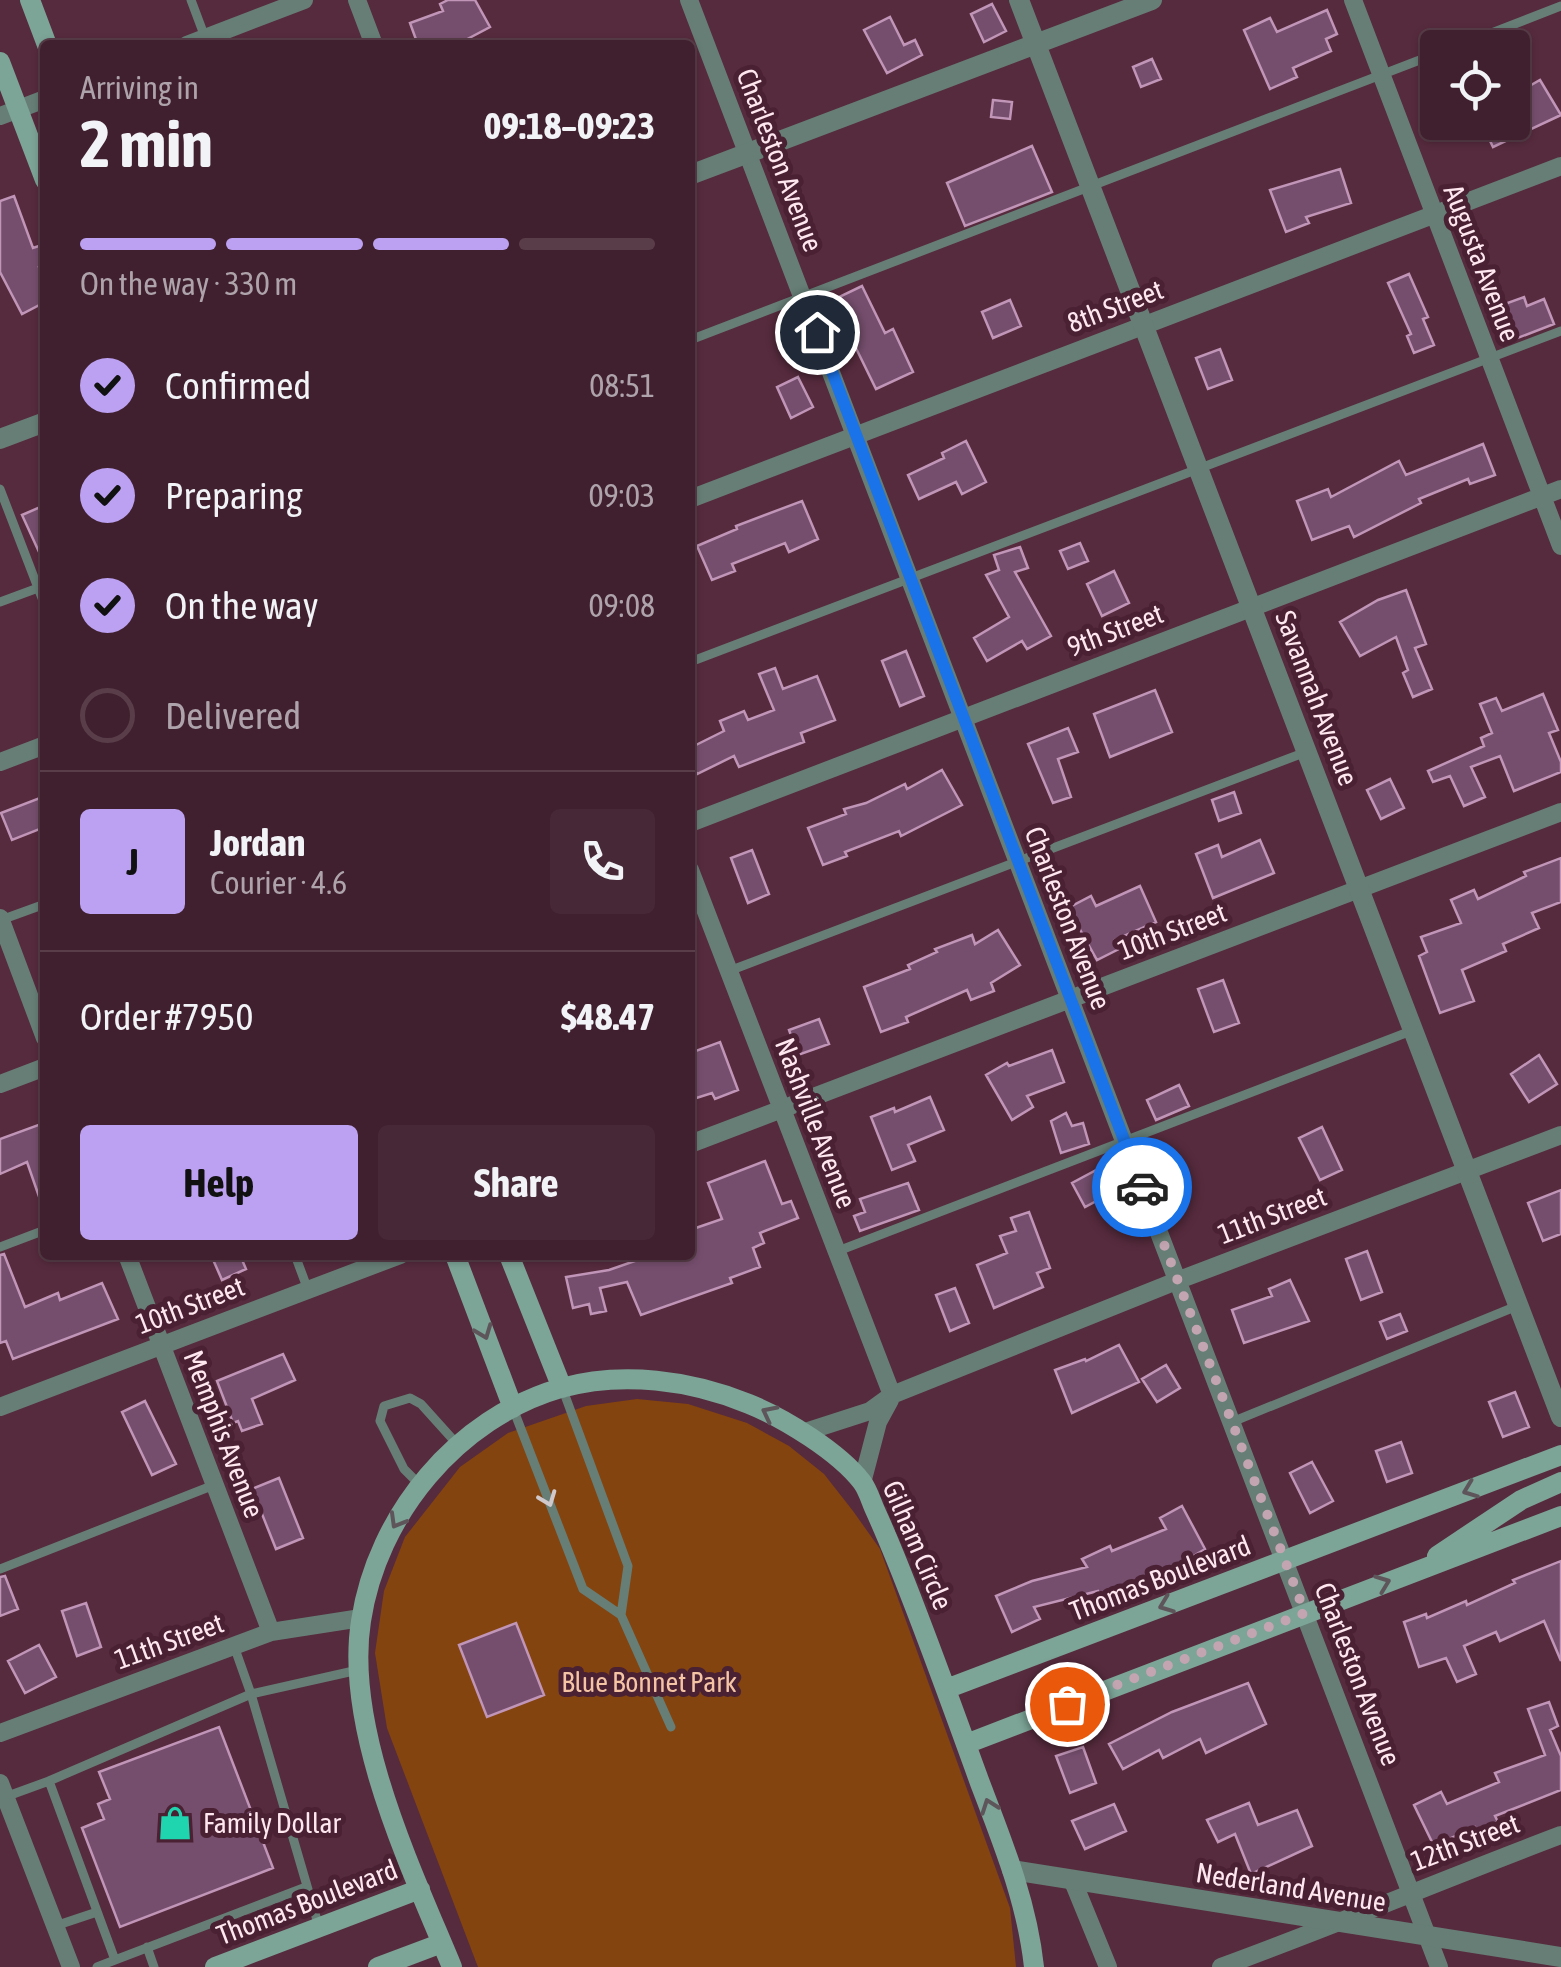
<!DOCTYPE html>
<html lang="en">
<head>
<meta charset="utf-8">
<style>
	:root { --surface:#40202e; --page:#472836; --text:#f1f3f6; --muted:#aea3aa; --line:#593e4a; --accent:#bca0f2 }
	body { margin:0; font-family:"Asap Condensed",sans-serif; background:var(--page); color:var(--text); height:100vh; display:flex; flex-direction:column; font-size:38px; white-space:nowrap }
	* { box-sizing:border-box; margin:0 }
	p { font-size:32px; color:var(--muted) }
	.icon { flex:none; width:55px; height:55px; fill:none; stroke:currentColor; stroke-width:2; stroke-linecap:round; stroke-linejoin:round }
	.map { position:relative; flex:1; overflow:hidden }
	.drawer { position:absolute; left:40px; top:40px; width:655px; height:1220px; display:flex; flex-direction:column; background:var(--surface); border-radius:10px; box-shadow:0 2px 8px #0004,0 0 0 2px var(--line) }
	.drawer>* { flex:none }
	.fabs { position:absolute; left:1420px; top:30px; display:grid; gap:20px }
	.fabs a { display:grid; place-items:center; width:110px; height:110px; border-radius:10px; background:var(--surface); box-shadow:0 2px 8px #0004,0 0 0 2px var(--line); font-size:50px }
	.pin { position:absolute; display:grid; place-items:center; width:85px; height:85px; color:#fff; margin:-42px; border:5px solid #fff; border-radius:50%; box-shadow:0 2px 10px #0007 }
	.courier { position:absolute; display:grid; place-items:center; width:100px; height:100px; margin:-50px; border:8px solid #1a73e8; border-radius:50%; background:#fff; color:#222; box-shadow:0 2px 12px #0007 }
	.head em { font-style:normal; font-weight:700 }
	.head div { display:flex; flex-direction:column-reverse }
	.head { display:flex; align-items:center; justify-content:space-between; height:170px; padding:0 40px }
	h1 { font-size:65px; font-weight:700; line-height:75px }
	.bar { display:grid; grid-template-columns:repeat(4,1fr); gap:15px 10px; align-content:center; height:120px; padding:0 40px }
	.bar i { height:12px; border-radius:8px; background:var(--line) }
	.bar .current { background:var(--accent) }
	.bar p { grid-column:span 4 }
	.line { display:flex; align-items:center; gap:25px; padding:0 40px; border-top:2px solid var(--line) }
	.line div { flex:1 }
	.round { display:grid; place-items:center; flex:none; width:105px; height:105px; border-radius:10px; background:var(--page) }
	ol { padding:0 40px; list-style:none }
	li { display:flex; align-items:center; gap:30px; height:110px }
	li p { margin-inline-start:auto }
	li .icon { padding:10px; border-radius:50%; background:var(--accent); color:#111; stroke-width:4 }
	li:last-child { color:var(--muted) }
	li i { width:55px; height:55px; border:5px solid var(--line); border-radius:50% }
	.cta { display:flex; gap:20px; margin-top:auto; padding:20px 40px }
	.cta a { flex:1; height:115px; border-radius:10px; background:var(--accent); color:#111; font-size:40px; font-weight:700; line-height:115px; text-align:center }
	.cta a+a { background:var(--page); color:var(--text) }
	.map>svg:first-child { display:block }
	.green { fill:#844410 }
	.building { fill:#754e6d; stroke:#c095b7; stroke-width:2.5 }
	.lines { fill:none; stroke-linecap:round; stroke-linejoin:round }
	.service { stroke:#667e76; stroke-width:9 }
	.minor { stroke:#667e76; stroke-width:18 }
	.tertiary { stroke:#667e76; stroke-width:20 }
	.secondary { stroke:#7ca497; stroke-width:20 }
	.oneway { stroke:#5e555b }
	.oneway2 { stroke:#d0c8cb }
	.done { stroke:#c3a5b1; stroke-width:10; stroke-dasharray:0 18 }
	.route { stroke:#1a73e8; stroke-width:12 }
	.labels { text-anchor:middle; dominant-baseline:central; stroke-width:10; stroke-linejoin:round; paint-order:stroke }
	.street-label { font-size:28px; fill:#fee7ef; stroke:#4a2033 }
	.park-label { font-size:28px; fill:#f4c4a5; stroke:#4a2033 }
	.poi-label { font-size:28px; fill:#fee7ef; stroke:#4a2033; text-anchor:start }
</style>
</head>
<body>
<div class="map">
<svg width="1561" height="1967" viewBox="0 0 1561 1967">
	<rect width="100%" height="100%" fill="#562b3d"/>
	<path class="green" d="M637,1399L688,1404L747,1423L789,1446L824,1474L853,1511L880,1549L1010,1908L1016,1967H478L387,1728L375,1653L384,1591L405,1537L460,1467L508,1433L586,1406Z"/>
	<path class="building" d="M448,0H475L490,27L456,45H418L410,23L443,11L440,4Z
		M992,4L1006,31L984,42L971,14Z
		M1327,10L1337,34L1326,39L1331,51L1293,68L1297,77L1270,89L1244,30L1270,18L1277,32Z
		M890,17L904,45L915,40L922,55L887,73L864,30Z
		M1152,59L1161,79L1141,87L1133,67Z
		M1540,80L1561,115L1493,147L1481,122H1512V96Z
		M993,100L1012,102L1010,119L991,117Z
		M1032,146L1052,192L965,226L947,183Z
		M1340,169L1351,203L1306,217L1309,223L1286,232L1270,190Z
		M14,196L33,248L45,244V264L39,267L45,278V302L22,314L0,272V201Z
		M1409,274L1428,317L1423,319L1434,345L1414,353L1407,336L1411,334L1388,283Z
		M862,286L885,333L893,329L913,372L876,389L851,338L858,335L839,297Z
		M1524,297L1527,306L1544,299L1554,324L1515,339L1502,305Z
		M1010,300L1021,326L993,338L982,312Z
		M1220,349L1232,380L1208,389L1196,358Z
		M798,377L813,407L791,418L777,387Z
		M966,441L986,482L962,494L956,482L919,499L908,475L944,458L942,453Z
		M1483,444L1495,475L1470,484L1468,479L1419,499L1421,503L1354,537L1349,526L1312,540L1297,501L1328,489L1331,497L1399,461L1406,475Z
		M802,501L818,539L789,552L785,543L732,564L735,571L712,580L697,546L737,529L736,526Z
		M45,505V565L22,515Z
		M1080,543L1088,561L1068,569L1060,551Z
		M1020,547L1028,568L1015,572L1051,636L1027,649L1022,641L987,661L974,638L1009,617L986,575L999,570L994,555Z
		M1114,571L1129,603L1102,616L1087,584Z
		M1406,590L1426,644L1415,648L1432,689L1413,697L1403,673L1408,670L1396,637L1360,656L1340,622L1378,600Z
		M906,651L924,696L900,706L882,661Z
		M775,668L783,689L817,676L835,720L801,733L804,742L777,752L739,767L734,756L697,774L690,760V748L724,731L720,721L744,711L748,720L774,710L759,674Z
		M1155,690L1172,732L1110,757L1094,714Z
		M1543,694L1558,730L1549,733L1561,762V772L1514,791L1500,756L1471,767L1485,797L1464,806L1450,776L1433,782L1428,771L1484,746L1481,738L1492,733L1480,704L1496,698L1502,711Z
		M1068,728L1078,752L1058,759L1071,797L1053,803L1028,744Z
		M942,770L962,805L901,836L899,831L845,852L847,856L823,865L808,828L846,814L844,809L866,803L905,784L907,789Z
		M1390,779L1404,808L1381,819L1367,790Z
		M1234,792L1241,813L1219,821L1212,800Z
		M45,796V827L12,840L1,813Z
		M1260,840L1274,873L1213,898L1196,854L1218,845L1222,857Z
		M752,850L769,894L748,903L731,858Z
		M1561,858V902L1532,913L1539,928L1503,944L1506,951L1462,970L1474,1001L1440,1013L1419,956L1427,952L1421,937L1461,923L1451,900L1474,890L1478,899L1526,876L1524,872Z
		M1140,886L1156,922L1115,940L1119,949L1097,960L1068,908L1091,896L1096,906Z
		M998,930L1020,965L991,983L994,991L971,1000L967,990L906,1017L908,1022L881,1032L864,987L910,969L908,965L937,952L935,949L972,935L975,944Z
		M1223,980L1239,1023L1214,1032L1198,989Z
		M819,1019L829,1044L798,1055L789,1030Z
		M720,1042L738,1090L715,1099L712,1093L690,1100V1053Z
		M1052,1050L1064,1082L1027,1096L1033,1107L1012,1120L986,1075L1007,1063L1009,1066Z
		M1539,1055L1557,1084L1529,1102L1511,1074Z
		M1179,1085L1189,1106L1156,1120L1147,1100Z
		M930,1097L944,1130L908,1145L915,1161L892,1170L871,1117L894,1108L895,1112Z
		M1066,1113L1072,1126L1083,1123L1089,1144L1061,1153L1051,1121Z
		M41,1124L45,1135L43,1208L27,1162L0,1174V1139Z
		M1322,1127L1342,1170L1320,1180L1299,1138Z
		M765,1161L782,1204L791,1201L798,1218L760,1233L764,1243L753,1248L760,1267L730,1278L732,1283L641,1315L627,1282L600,1288L606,1311L591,1314L589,1304L573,1308L566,1277L609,1270L652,1255H690V1230L722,1219L708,1183Z
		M1102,1167L1115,1191L1085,1207L1072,1183Z
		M908,1183L919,1210L860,1231L854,1216L865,1212L860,1199Z
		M1561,1190V1234L1543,1241L1528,1203Z
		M1029,1212L1050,1268L1037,1273L1043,1287L994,1308L977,1265L1007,1253L1000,1236L1016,1231L1011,1218Z
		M1367,1251L1382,1292L1361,1300L1346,1259Z
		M4,1254L25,1307L58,1293L60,1300L102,1283L118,1319L13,1359L6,1341L0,1343V1255Z
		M211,1255H240L246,1269L222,1280Z
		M1290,1280L1309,1321L1244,1343L1232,1310L1272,1296L1269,1289Z
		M955,1288L969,1323L950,1331L936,1295Z
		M1400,1314L1407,1331L1387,1339L1380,1322Z
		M1119,1345L1139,1382L1072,1413L1055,1370L1085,1359L1086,1361Z
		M283,1354L295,1380L252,1399L262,1424L242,1431L238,1421L233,1423L217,1381Z
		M1166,1365L1180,1388L1157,1402L1142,1379Z
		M1515,1392L1529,1427L1503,1437L1489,1402Z
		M145,1401L176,1464L152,1475L122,1412Z
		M1401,1442L1412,1473L1387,1482L1376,1451Z
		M1312,1462L1333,1501L1310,1513L1290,1473Z
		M279,1478L303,1538L276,1549L252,1489Z
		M1182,1506L1205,1549L1164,1574L1102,1600L1098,1591L1034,1607L1040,1619L1012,1632L996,1596L1032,1581L1087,1567L1082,1559L1110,1546L1112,1551L1166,1529L1160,1518Z
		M1561,1561V1661L1544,1621L1500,1641L1496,1632L1464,1646L1476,1674L1457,1682L1446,1658L1419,1667L1404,1622L1426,1614L1427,1618L1466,1601L1467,1605L1515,1583L1513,1580Z
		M5,1576L18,1609L0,1616V1577Z
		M86,1603L101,1647L77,1656L62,1611Z
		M516,1623L544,1695L487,1717L459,1645Z
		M39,1645L56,1677L25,1693L8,1661Z
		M1248,1683L1266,1724L1206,1753L1200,1739L1163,1758L1159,1750L1123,1769L1109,1744L1172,1712Z
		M1549,1702L1558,1726L1550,1730L1561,1756V1790L1495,1816L1498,1822L1477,1830L1475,1827L1434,1846L1414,1805L1441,1792L1447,1804L1499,1782L1495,1773L1545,1755L1528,1709Z
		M219,1727L273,1868L120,1927L82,1828L104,1819L98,1804L110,1799L99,1772Z
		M1083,1747L1096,1783L1070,1793L1056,1756Z
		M1249,1803L1258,1825L1297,1810L1312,1846L1251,1874L1235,1834L1218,1842L1207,1820Z
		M1114,1804L1126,1831L1085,1849L1072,1821Z"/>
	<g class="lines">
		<path class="service" d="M191,0L206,40
			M1453,48L1561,6
			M690,340L1438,53
			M0,489L45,606
			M0,602L38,588
			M690,662L1561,331
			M1,920L45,904
			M729,971L1306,752
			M0,1247L45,1230
			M838,1251L1411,1031
			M295,1255L308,1290
			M563,1390L628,1566L621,1615
			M514,1411L583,1589L621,1615L671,1727
			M1232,1422L1517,1306
			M420,1485L404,1469L380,1421L384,1406L410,1398L421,1404L457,1444
			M0,1569L214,1485
			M234,1646L251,1694L49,1781L115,1960L306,1887
			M5,1797L49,1781
			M55,1926L97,1912
			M319,1927L251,1694L358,1670
			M147,1947L154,1967
			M97,1967L115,1960"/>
		<path class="minor" d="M357,0L374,45
			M689,0L1439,1967
			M1353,0L1561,546
			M187,45L304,0
			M0,116L45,99
			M690,499L1561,166
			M0,762L45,745
			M690,823L1561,489
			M690,870L892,1395
			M0,918L45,1038
			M0,1084L45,1067
			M690,1144L1561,812
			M127,1255L271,1632
			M0,1407L400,1255
			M805,1432L870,1411L892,1395L1179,1280L1561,1135
			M862,1483L878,1422L890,1400
			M0,1733L271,1632L361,1618
			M0,1783L71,1967
			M1072,1879L1108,1967
			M1221,1967C1336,1925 1447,1878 1561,1835"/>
		<path class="tertiary" d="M1019,0L1561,1417
			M690,175L1152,0
			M0,439L45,422
			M1012,1870L1561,1957"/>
		<path class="secondary" d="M30,0L47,45
			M0,62L45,180
			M455,1255L513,1408
			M509,1255L562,1388
			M1437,1556L1521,1500L1561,1482
			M946,1689L1561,1455
			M966,1744L1561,1516
			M215,1967L420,1889
			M378,1967L442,1943
			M452,1967C411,1868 344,1729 361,1621C377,1515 457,1418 561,1388C622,1371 691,1380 749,1404C784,1418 839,1452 862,1482C868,1490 871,1501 875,1510C890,1543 903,1576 916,1610C938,1667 959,1725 980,1783C1003,1843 1027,1902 1034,1967"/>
	</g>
	<defs><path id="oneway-chevron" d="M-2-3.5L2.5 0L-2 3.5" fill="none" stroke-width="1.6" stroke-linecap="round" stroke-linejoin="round" transform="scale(2.5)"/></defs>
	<g class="oneway">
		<use href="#oneway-chevron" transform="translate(484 1332) rotate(69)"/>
		<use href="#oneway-chevron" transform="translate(769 1413) rotate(-153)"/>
		<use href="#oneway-chevron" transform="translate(1470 1490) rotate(159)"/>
		<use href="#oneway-chevron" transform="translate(397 1521) rotate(120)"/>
		<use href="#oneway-chevron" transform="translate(1383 1583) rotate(-21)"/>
		<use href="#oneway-chevron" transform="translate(1166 1605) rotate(159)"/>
		<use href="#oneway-chevron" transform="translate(989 1806) rotate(-110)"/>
	</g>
	<use class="oneway2" href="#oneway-chevron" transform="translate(548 1499) rotate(69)"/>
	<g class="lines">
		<path class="done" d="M1067,1704L1305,1613L1142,1187"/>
		<path class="route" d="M817,332L1142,1187"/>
	</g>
	<defs>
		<g id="shop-bare" transform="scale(2.7)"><path d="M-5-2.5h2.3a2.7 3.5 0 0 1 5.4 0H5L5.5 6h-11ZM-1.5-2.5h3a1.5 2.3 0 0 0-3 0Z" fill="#1fd5b0" stroke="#4a2033" stroke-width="2.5" paint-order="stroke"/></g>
	</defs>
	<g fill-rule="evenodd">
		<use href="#shop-bare" x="175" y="1823"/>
	</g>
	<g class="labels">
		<g class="street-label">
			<text transform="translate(780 160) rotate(69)">Charleston Avenue</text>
			<text transform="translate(1482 263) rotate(69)">Augusta Avenue</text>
			<text transform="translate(1115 306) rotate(-21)">8th Street</text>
			<text transform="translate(1115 630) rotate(-21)">9th Street</text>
			<text transform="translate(1317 698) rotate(69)">Savannah Avenue</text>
			<text transform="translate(1068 918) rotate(69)">Charleston Avenue</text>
			<text transform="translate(1172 931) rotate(-21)">10th Street</text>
			<text transform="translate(816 1123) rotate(69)">Nashville Avenue</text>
			<text transform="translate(1272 1215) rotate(-21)">11th Street</text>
			<text transform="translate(190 1305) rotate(-21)">10th Street</text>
			<text transform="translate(224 1434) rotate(69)">Memphis Avenue</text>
			<text transform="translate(918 1545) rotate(67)">Gilham Circle</text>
			<text transform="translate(1160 1578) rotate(-21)">Thomas Boulevard</text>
			<text transform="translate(169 1641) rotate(-20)">11th Street</text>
			<text transform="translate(1358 1674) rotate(69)">Charleston Avenue</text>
			<text transform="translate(1465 1842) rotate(-21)">12th Street</text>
			<text transform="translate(1291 1887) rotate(9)">Nederland Avenue</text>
			<text transform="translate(307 1902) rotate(-21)">Thomas Boulevard</text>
		</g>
		<g class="park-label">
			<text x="649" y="1682">Blue Bonnet Park</text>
		</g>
		<g class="poi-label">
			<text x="203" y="1823">Family Dollar</text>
		</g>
	</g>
</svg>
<div class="fabs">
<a><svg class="icon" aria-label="locate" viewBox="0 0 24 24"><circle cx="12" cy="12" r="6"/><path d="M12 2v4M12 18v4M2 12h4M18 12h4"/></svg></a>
</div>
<div class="pin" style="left:1067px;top:1704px;background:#ea580c"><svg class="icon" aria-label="bag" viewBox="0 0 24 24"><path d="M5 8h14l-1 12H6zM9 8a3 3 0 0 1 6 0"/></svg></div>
<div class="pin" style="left:817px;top:332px;background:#1f2937"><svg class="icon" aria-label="home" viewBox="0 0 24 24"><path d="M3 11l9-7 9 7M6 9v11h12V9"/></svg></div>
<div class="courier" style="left:1142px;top:1187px"><svg class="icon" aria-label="car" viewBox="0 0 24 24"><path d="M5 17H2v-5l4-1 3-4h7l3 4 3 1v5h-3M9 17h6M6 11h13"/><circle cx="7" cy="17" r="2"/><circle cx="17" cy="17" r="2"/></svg></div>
<section class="drawer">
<div class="head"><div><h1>2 min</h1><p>Arriving in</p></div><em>09:18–09:23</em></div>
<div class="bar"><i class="current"></i><i class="current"></i><i class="current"></i><i></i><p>On the way · 330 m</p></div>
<ol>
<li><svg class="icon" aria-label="check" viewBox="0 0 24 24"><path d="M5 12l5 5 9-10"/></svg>Confirmed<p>08:51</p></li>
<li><svg class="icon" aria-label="check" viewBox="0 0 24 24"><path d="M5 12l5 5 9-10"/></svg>Preparing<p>09:03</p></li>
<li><svg class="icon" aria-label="check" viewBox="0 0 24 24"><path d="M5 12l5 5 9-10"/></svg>On the way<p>09:08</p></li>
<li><i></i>Delivered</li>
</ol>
<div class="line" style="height:180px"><b class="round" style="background:var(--accent);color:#111">J</b><div><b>Jordan</b><p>Courier · 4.6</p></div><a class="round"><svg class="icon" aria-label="phone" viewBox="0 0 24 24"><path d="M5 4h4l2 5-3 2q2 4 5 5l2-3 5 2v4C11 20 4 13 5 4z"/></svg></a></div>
<div class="line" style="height:130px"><div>Order #7950</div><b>$48.47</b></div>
<div class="cta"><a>Help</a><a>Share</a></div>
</section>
</div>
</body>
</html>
